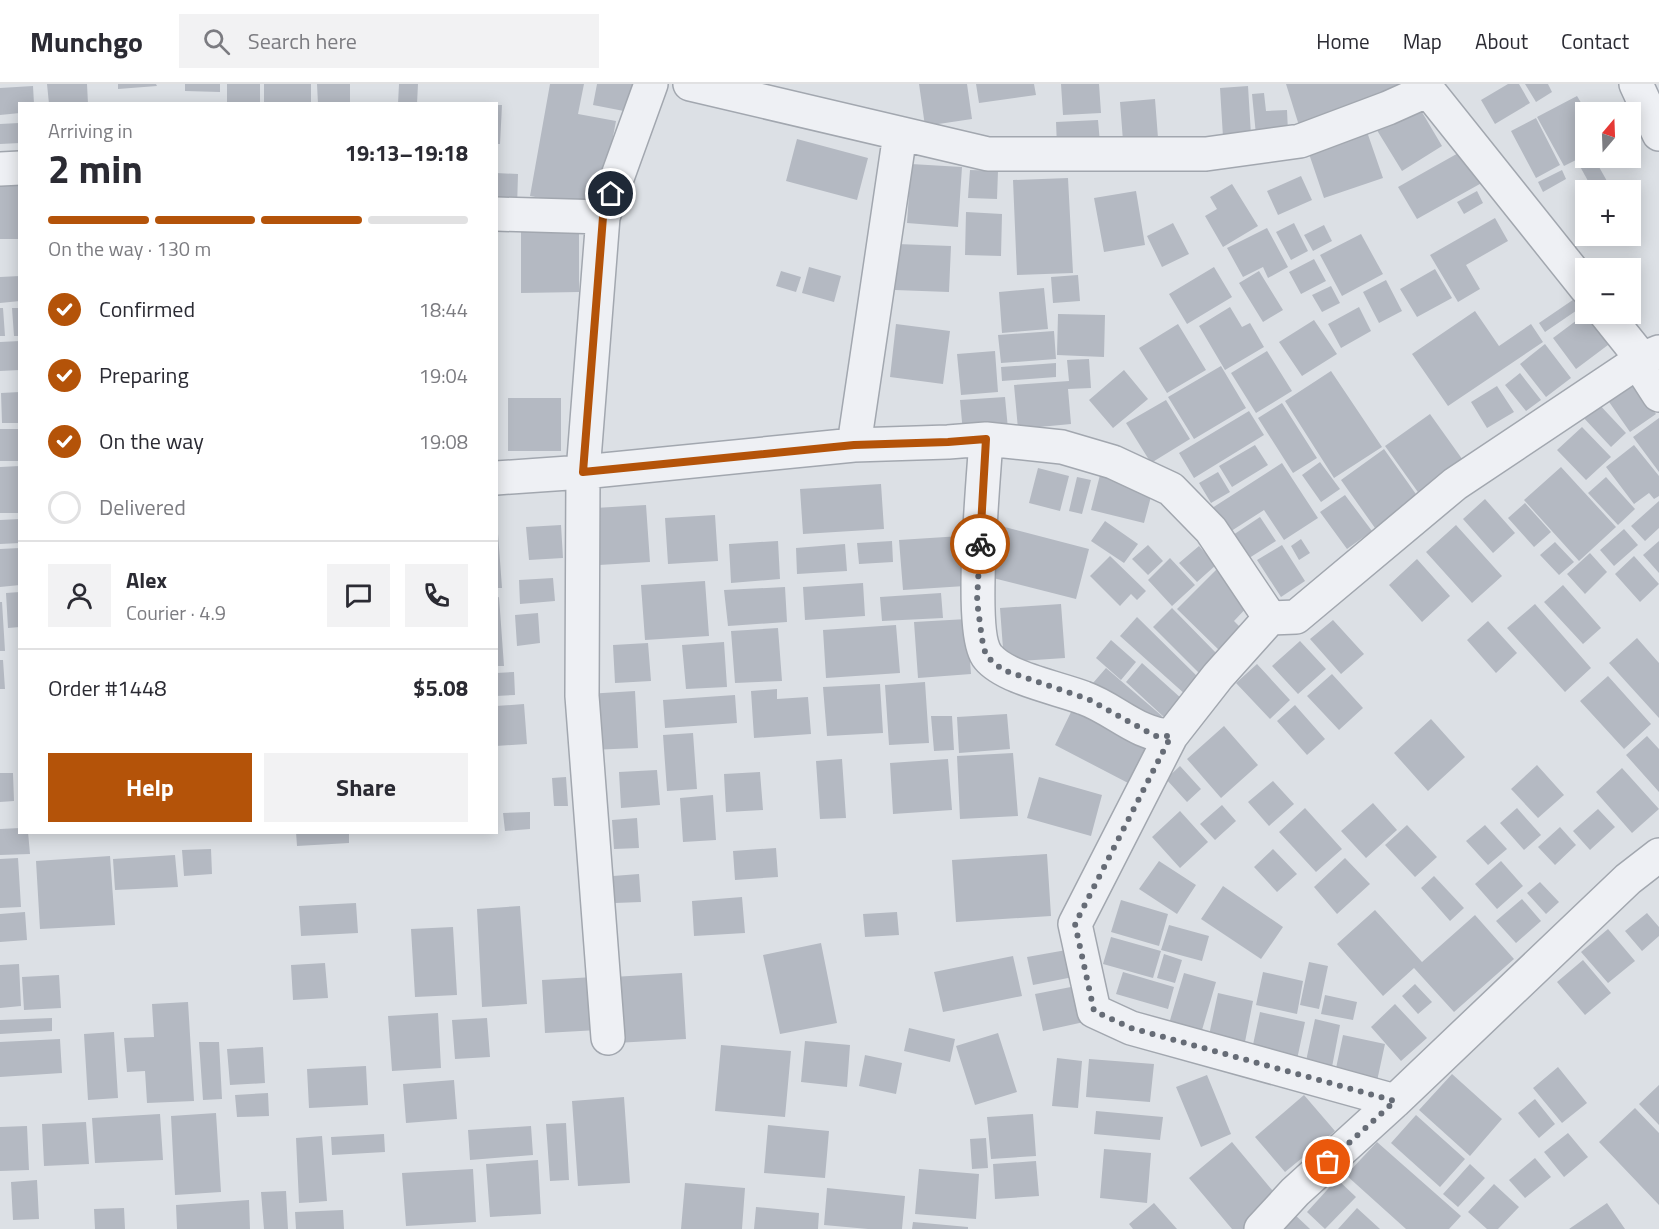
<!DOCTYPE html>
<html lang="en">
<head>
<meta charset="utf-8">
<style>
	:root { --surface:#fff; --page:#f2f2f3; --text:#2b2b33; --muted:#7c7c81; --line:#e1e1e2; --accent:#b45309 }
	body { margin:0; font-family:"Titillium Web",sans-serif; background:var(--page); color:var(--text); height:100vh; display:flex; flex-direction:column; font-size:22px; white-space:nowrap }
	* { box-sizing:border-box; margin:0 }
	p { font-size:20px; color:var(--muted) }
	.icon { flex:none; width:33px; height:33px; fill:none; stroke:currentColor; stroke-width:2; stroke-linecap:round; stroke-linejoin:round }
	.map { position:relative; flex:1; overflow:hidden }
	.details { position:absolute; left:18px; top:18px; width:480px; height:732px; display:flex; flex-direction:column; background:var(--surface); border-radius:0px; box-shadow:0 3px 15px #0003 }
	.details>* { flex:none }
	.needle { width:39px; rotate:19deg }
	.buttons { position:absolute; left:1575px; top:18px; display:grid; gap:12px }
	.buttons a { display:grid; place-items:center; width:66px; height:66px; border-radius:0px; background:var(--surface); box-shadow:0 3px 15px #0003; font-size:30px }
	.pin { position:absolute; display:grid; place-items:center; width:51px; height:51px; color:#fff; margin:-26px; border:3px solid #fff; border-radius:50%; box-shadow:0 2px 6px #0007 }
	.courier { position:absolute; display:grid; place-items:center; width:60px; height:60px; margin:-30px; border:4px solid #b45309; border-radius:50%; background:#fff; color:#222; box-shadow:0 2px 8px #0007 }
	.summary em { font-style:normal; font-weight:700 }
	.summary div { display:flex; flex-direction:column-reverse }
	.summary { display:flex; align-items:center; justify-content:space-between; height:102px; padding:0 30px }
	h1 { font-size:39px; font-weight:700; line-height:45px }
	.bar { display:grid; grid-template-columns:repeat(4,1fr); gap:9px 6px; align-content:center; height:72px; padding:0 30px }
	.bar i { height:8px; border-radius:4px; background:var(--line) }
	.bar .current { background:var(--accent) }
	.bar p { grid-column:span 4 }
	.line { display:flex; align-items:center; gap:15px; padding:0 30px; border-top:2px solid var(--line) }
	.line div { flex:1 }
	.round { display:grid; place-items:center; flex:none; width:63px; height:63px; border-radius:0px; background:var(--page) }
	ol { padding:0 30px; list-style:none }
	li { display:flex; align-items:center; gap:18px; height:66px }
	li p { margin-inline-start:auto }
	li .icon { padding:6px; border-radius:50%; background:var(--accent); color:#fff; stroke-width:4 }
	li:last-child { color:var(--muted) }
	li i { width:33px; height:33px; border:3px solid var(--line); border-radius:50% }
	.cta { display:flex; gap:12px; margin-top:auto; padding:12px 30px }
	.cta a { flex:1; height:69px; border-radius:0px; background:var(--accent); color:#fff; font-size:24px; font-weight:700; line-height:69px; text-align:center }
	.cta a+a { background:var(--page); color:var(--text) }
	header { display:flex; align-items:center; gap:36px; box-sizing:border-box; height:84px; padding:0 30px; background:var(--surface); border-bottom:2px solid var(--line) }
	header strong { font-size:28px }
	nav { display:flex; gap:33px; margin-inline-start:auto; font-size:21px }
	.search { width:420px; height:54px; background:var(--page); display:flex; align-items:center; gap:15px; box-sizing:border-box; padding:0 21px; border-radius:0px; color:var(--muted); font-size:22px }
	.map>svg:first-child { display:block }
	.building { fill:#b4b9c2 }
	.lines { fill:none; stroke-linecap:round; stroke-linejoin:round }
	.street-casing { stroke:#a2a7af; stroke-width:36 }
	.street { stroke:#eef0f4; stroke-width:33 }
	.done { stroke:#666c76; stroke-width:6; stroke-dasharray:0 10.8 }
	.route { stroke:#b45309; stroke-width:8 }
</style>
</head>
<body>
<header>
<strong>Munchgo</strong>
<div class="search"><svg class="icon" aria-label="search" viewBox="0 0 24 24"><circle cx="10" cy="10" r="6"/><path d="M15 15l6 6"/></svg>Search here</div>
<nav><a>Home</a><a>Map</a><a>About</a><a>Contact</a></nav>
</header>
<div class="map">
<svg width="1659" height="1145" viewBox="0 0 1659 1145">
	<rect width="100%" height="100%" fill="#dce0e5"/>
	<path class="building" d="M47,0H87L88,20H49Z
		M118,0H156L157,2L118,5Z
		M185,0H220V8L185,7Z
		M227,0H260V20H227Z
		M264,0H311V20L264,19Z
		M317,0H350V20H318Z
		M399,0H418L417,20H398Z
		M550,0H584L578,30L616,37L599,125L530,112Z
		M597,0H634L629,28L593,21Z
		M919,0H967L972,35L925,42Z
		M976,0H1034L1036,11L979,19Z
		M1061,0H1099L1101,29L1063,31Z
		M1286,0H1399L1404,16L1301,48Z
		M1508,0H1519L1530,19L1495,40L1481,16Z
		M1525,0H1548L1552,8L1536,18Z
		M33,2L34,20H20V29L0,31V4Z
		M1248,2L1251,51L1223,53L1220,4Z
		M1264,9L1266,27L1287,26L1288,48L1256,51L1252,10Z
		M1577,12L1586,27V71L1564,82L1537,33Z
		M1155,15L1158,54L1123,57L1120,18Z
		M1416,18L1442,62L1402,87L1375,43Z
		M496,21H502L500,60H496Z
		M1536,34L1560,81L1536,94L1511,47Z
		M1098,36L1100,59L1057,62L1056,38Z
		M19,39L20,59L0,60V40Z
		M1365,42L1383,94L1324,114L1306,61Z
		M797,55L868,74L857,116L786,97Z
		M1469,63L1487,96L1417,135L1398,103Z
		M1586,72L1594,74L1612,106H1593L1577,77Z
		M911,80L962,83L958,143L907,139Z
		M970,86L998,87L997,115L968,114Z
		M1562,86L1566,95L1543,108L1538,98Z
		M496,89L518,90L517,124L496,123Z
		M1301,92L1312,116L1278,131L1267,107Z
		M1068,94L1073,189L1017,191L1013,96Z
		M0,96H20V155H0Z
		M1232,100L1258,142L1223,163L1205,132L1217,125L1210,113Z
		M1136,107L1145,161L1104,168L1094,114Z
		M1477,107L1483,119L1464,130L1457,118Z
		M1630,121L1637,136L1630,139Z
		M966,128L1002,130L1001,172L965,171Z
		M1495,134L1508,157L1466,181L1480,205L1458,218L1430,171Z
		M521,139H579V208L521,209Z
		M1173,139L1189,170L1162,183L1147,152Z
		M1294,139L1308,167L1291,176L1276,148Z
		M1324,141L1332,157L1313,167L1304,151Z
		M1267,144L1288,183L1268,194L1263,183L1243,193L1227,164Z
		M1361,150L1383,190L1342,212L1320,171Z
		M897,160L951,162L949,208L895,206Z
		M1314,175L1326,197L1301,210L1289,188Z
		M809,183L841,192L834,218L802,209Z
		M1214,183L1232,213L1187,240L1169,210Z
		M1435,185L1452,214L1417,233L1400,205Z
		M781,187L801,193L796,208L776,202Z
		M1259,187L1283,226L1263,238L1239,199Z
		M1078,191L1080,217L1053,219L1051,193Z
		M20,192V217L0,219V193Z
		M1386,196L1402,227L1379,239L1363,208Z
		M1331,202L1340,219L1322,228L1312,211Z
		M1044,204L1048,245L1002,249L999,208Z
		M1586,207V220L1545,248L1539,239Z
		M1230,223L1242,243L1250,239L1264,263L1225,286L1199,242Z
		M1359,223L1371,247L1341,264L1328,240Z
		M0,224H3L5,252H0Z
		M12,224H20V252H14Z
		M1475,227L1499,262L1531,240L1543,258L1448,322L1412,270Z
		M1058,230L1105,231L1104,273L1057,271Z
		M1585,230H1603L1620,252L1576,285L1553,254Z
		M1314,236L1337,270L1302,292L1279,258Z
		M896,240L950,247L943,300L890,293Z
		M1178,240L1206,286L1167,309L1139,264Z
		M1054,247L1056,275L1001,279L998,251Z
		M20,257V286L0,287V258Z
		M1545,260L1571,294L1546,313L1520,280Z
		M995,267L998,308L961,311L957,270Z
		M1267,267L1292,307L1256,329L1231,289Z
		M1089,275L1091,304L1068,305L1071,340L1018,345L1014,301L1069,297L1067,276Z
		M1056,279V293L1002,297L1001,283Z
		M1221,282L1246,324L1194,355L1168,313Z
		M1124,286L1148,315L1113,344L1089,316Z
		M1331,287L1382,363L1334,394L1285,317Z
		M1520,289L1541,316L1526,327L1505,301Z
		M1632,297L1656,330L1630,348L1607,315Z
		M1497,302L1514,328L1487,344L1471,318Z
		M20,308V339H2L1,309Z
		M1005,313L1008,345L963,349L960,316Z
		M508,314H561V367H508Z
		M1166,316L1190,355L1151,379L1126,339Z
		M1596,317L1626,349L1611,363L1581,331Z
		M1282,319L1317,374L1293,389L1258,334Z
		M1249,327L1264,351L1194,394L1179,369Z
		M1430,330L1465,379L1420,411L1385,362Z
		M1659,334V388L1633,353Z
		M1582,343L1611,373L1586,396L1557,366Z
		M0,345H20V377H0Z
		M1255,361L1268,381L1232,403L1219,382Z
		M1634,361L1659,392V412L1654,415L1649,409L1634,420L1606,383Z
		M1384,365L1418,413L1375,444L1341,396Z
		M1320,378L1340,405L1321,418L1302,391Z
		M1282,379L1318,434L1284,456L1264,426L1225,451L1209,426Z
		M20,382V429H0V383Z
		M1561,383L1616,443L1579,477L1524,416Z
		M1038,384L1069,392L1060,427L1029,419Z
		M1218,388L1230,408L1211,419L1199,399Z
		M1100,391L1153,405L1144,439L1091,426Z
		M1077,393L1091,396L1082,430L1069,427Z
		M1606,393L1635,425L1618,441L1588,409Z
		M881,400L884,445L803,450L800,405Z
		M1345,411L1372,447L1347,465L1320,428Z
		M1485,415L1515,449L1493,469L1463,435Z
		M1659,417V444L1645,457L1631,442Z
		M1525,419L1551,448L1534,463L1508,434Z
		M646,421L650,478L599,481L595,424Z
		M715,431L718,477L668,480L665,434Z
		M1260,433L1276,457L1246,476L1230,453Z
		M20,435V459L0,460V436Z
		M1105,437L1138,460L1124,479L1091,457Z
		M561,441L563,474L529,476L526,443Z
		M997,441L1089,465L1076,515L985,492Z
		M1456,441L1502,492L1472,519L1426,468Z
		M1624,445L1638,461L1614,482L1600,466Z
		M496,450H498L502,504H496Z
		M961,452L965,502L903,506L899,456Z
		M1301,455L1310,469L1299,476L1291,462Z
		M778,457L780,495L731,499L729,460Z
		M892,457L893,478L859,480L857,459Z
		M1659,457V489L1643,471Z
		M1555,458L1574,478L1559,491L1540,471Z
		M845,460L847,487L797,490L796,464Z
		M1148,461L1163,477L1148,491L1132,475Z
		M1282,461L1305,497L1281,513L1257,476Z
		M1199,462L1216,481L1197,498L1179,479Z
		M20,464V501L0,503V465Z
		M1590,469L1607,488L1585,510L1567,490Z
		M1110,472L1146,507L1137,516L1131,510L1120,522L1090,492Z
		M1634,472L1659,500L1640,518L1615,490Z
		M1170,474L1195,501L1172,522L1148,496Z
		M1417,475L1450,512L1422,538L1389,501Z
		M1218,484L1252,518L1234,537L1244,547L1222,569L1177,525Z
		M553,494L555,517L520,520L519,496Z
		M705,497L709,552L645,556L641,501Z
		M863,499L865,532L805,536L803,503Z
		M1563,501L1601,544L1583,560L1544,518Z
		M785,503L787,538L728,542L724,506Z
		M20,508V543L8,544L6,509Z
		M941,509L943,534L882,537L880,513Z
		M499,513L504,582H496V514Z
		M0,518H2L5,567H0Z
		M1061,520L1065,574L1004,578L1000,524Z
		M1535,520L1591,584L1565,608L1507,544Z
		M1172,524L1219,572L1200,590L1153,543Z
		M538,529L540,559L517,562L515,531Z
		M1137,533L1200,595L1186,611L1120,552Z
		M967,535L971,590L918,594L914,538Z
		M1333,536L1364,570L1341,590L1310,555Z
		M1488,537L1517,569L1496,589L1467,556Z
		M896,541L900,589L826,594L823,546Z
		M778,544L782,597L735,599L731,547Z
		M1637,554L1659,579V634L1609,579Z
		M1111,556L1136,578L1121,596L1096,574Z
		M1300,557L1326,585L1298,610L1272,582Z
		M724,558L727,603L686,605L682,561Z
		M648,559L651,597L615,599L613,561Z
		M0,576H3L5,605H0Z
		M1142,579L1182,615L1165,634L1126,598Z
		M1257,580L1290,616L1270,635L1236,599Z
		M1106,584L1162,632L1149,648L1093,599Z
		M514,588L515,611L496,612V589Z
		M1332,590L1363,624L1339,646L1307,612Z
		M1608,592L1651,640L1624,665L1580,617Z
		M925,598L929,659L889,661L885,601Z
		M880,600L883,649L827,652L823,603Z
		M777,605V615L808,613L811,650L754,654L751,607Z
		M635,607L638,664L590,666L587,610Z
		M735,611L737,639L665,644L663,616Z
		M524,620L527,660L496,662V622Z
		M1295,621L1325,655L1307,671L1277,637Z
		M1072,626L1148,665L1130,700L1055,661Z
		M1007,630L1010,665L959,669L957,633Z
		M931,632H952L954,666L934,667Z
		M1431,635L1465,673L1428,707L1394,669Z
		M1224,642L1258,681L1221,714L1187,675Z
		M693,649L697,705L667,707L663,651Z
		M1647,652L1659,665V708L1626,671Z
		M1013,669L1018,732L960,735L957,672Z
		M842,675L846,734L820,735L816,677Z
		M948,675L952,726L893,730L890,679Z
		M1537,681L1564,711L1538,734L1511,705Z
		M1180,682L1201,705L1187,718L1166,695Z
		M1622,684L1659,725L1632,749L1596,708Z
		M657,686L660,721L621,724L619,688Z
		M760,688L763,726L726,728L724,690Z
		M0,689H13L14,717L0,718Z
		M566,693L568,722H554L552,694Z
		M1039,693L1102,711L1091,752L1027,734Z
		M1273,697L1294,720L1269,742L1248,718Z
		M713,711L716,756L683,758L680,714Z
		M1373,719L1397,746L1366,774L1341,747Z
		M1222,721L1236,737L1215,756L1200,740Z
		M1305,724L1342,765L1316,788L1279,748Z
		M1517,724L1541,751L1524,766L1500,739Z
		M1598,725L1615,743L1590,766L1573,747Z
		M1180,727L1208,758L1180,784L1152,753Z
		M530,728V745L505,747L503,729Z
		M637,734L639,764L614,765L612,736Z
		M1407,741L1437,773L1415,793L1385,761Z
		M1485,741L1507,765L1488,781L1466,757Z
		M1560,743L1576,761L1555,781L1538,763Z
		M20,744V748H28L30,770L0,771V745Z
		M296,748H349V759L297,762Z
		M776,764L778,793L735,796L733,767Z
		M211,765L212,790L184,792L182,766Z
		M1273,765L1297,790L1277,808L1254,783Z
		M1047,770L1051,832L956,838L952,776Z
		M175,771L178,803L115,806L113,775Z
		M110,772L115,841L40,845L36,777Z
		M18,774L21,823L0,824V775Z
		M1345,774L1370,800L1337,830L1314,803Z
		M1159,777L1196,801L1177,830L1139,805Z
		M1501,777L1523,802L1497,825L1475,800Z
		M639,790L641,818L615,819L613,792Z
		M1434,792L1464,824L1450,837L1421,804Z
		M1540,798L1559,818L1546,830L1527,809Z
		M1223,802L1283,843L1261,875L1201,835Z
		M742,813L745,849L694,852L692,817Z
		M1522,815L1541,837L1516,859L1496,837Z
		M1121,816L1168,830L1159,862L1111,848Z
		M356,819L358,849L301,852L299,822Z
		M520,822L527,920L482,923L477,825Z
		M1375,826L1422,878L1475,831L1514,875L1454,928L1414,884L1383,912L1337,860Z
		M25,828L27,856L0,858V830Z
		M897,828L899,851L865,853L863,830Z
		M1647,829L1659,843V852L1642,867L1625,847Z
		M1169,841L1209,852L1202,877L1161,866Z
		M453,843L457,911L415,913L411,845Z
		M1608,845L1635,877L1608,899L1581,868Z
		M1111,853L1161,867L1153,894L1103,880Z
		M821,859L837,939L780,950L763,871Z
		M1072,865L1078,892L1033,901L1027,873Z
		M1164,870L1182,876L1175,899L1157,894Z
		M1013,872L1022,912L943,928L934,888Z
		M1583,876L1611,909L1585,931L1557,898Z
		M1309,878L1328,882L1319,925L1300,921Z
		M325,879L328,914L293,916L291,881Z
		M19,880L21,922L0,924V881Z
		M1123,888L1174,903L1168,925L1116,910Z
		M1263,888L1303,897L1297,930L1256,921Z
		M682,889L686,955L616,959L612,893Z
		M1184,889L1216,898L1200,953L1168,943Z
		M59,891L61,924L24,926L22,893Z
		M594,893L598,946L545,949L542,896Z
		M1415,900L1432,918L1418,930L1402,912Z
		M1076,902L1084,938L1043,947L1035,910Z
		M1218,909L1253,917L1244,963L1208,956Z
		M1325,911L1357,918L1353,936L1321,930Z
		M188,918L194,1017L147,1019L145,987L127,988L124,954L154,953L152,920Z
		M1395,920L1427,954L1401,977L1371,943Z
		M1260,928L1305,938L1296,980L1251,970Z
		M438,929L441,984L392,987L388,932Z
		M52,934V947L0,950V936Z
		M487,934L490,973L455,975L452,936Z
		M1315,935L1340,941L1332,983L1306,977Z
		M909,944L955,955L950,978L904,967Z
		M114,948L118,1014L88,1016L84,950Z
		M998,949L1017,1008L975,1021L956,962Z
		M1343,951L1385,960L1377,997L1335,989Z
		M60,955L62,989L0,993V958Z
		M805,957L850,961L847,1003L801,998Z
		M199,958H219L222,1015L203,1016Z
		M721,961L791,967L785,1033L715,1027Z
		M263,963L265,999L230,1001L227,965Z
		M865,971L902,979L896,1010L859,1002Z
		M1057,974L1082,977L1078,1024L1052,1022Z
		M1089,975L1154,980L1150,1018L1086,1013Z
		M366,982L368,1021L309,1024L307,985Z
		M1558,983L1587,1019L1562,1039L1533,1004Z
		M1452,990L1502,1035L1470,1072L1419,1026Z
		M1207,991L1231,1050L1201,1063L1176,1003Z
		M454,996L457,1035L406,1039L403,1000Z
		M1659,1001V1041L1639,1020Z
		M268,1009L269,1032L237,1033L235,1011Z
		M1304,1011L1335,1047L1285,1088L1255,1053Z
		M624,1013L630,1099L578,1102L572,1017Z
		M1535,1015L1555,1040L1539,1054L1518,1029Z
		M1635,1024L1659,1049V1121L1599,1058Z
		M1096,1027L1163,1033L1160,1056L1094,1050Z
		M216,1029L221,1108L175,1111L171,1032Z
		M160,1030L163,1076L95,1079L92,1034Z
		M1033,1030L1036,1072L991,1075L987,1033Z
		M1416,1031L1465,1075L1440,1103L1391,1059Z
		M86,1038L89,1080L44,1082L42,1040Z
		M566,1039L569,1096L550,1097L546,1040Z
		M768,1041L829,1047L825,1094L764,1089Z
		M27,1042L29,1086L0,1087V1043Z
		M531,1042L533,1071L470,1076L468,1046Z
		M1568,1049L1588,1073L1564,1093L1544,1068Z
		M384,1050L385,1068L332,1071L331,1053Z
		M322,1052L327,1117L299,1119L296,1054Z
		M986,1054L988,1084L972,1085L970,1055Z
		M1232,1058L1282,1118L1250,1145H1232L1189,1094Z
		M1377,1058L1461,1132L1449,1145H1406L1346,1091Z
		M1104,1065L1151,1069L1147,1119L1100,1114Z
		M1535,1074L1551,1093L1525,1114L1509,1096Z
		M538,1076L541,1130L490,1133L486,1080Z
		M1036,1077L1039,1112L995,1115L993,1080Z
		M1470,1080L1485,1094L1458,1123L1443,1110Z
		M473,1085L476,1138L406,1142L402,1089Z
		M919,1085L979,1090L976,1135L915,1130Z
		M1337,1095L1356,1113L1325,1145L1307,1128Z
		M37,1096L39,1135L13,1136L11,1098Z
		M685,1099L745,1104L742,1145H681Z
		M1494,1100L1519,1123L1498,1145H1487L1468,1128Z
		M827,1104L905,1112L902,1145H868L824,1141Z
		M286,1107L288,1145H264L261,1108Z
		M249,1116L250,1145H177L176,1121Z
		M1154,1119L1177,1145H1133L1129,1140Z
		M1607,1119L1625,1145H1569Z
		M756,1123L819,1129L818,1145H754Z
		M124,1124L125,1145H95L94,1125Z
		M1357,1124L1380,1145H1338Z
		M343,1126L344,1145H296L295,1128Z
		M1293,1129L1310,1145H1279Z
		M913,1138L968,1143V1145H912Z"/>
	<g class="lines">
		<g class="street-casing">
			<path id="street" d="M690,0L988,70H1206L1300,57L1388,24L1426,7
				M1423,0L1586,204
				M1636,0L1659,50
				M0,85L20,84
				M496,130L603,133
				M1606,230L1642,275L1659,268
				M1637,277L1659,311
				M986,355C984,392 968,550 988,573C1005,594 1058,604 1084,614C1115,625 1137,651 1171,652
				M854,361L900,50
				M496,394L583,388L854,361L948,358L986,355L1062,363L1113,378L1171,405L1211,446L1270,534
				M608,954L582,612L583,388L603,133L651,0
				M1395,1017L1131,944L1094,927L1075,840L1171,652L1218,592L1270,534L1296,533L1455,400L1642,275
				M1261,1145L1295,1108L1395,1017L1628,795L1659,771"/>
		</g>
		<use href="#street" class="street"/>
	</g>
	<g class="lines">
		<path class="done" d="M980,460L977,517L982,555L986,572L1003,586L1088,615L1155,652H1171L1075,840L1094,927L1131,944L1395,1017L1328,1078"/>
		<path class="route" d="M611,110L603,133L583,388L854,361L948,358L986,355L980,460"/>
	</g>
</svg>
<div class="buttons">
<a><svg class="needle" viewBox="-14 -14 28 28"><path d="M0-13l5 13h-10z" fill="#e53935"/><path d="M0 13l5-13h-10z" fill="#7c7c81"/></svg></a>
<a>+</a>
<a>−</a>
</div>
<div class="pin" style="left:1328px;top:1078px;background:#ea580c"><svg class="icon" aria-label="bag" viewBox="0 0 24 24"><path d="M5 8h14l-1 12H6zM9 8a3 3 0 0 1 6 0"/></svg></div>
<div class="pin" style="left:611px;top:110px;background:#1f2937"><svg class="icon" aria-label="home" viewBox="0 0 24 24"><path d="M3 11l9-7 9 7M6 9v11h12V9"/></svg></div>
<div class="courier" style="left:980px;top:460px"><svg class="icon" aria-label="bike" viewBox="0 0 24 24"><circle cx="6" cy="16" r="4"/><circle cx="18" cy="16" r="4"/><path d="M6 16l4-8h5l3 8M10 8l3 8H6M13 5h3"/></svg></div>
<section class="details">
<div class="summary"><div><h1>2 min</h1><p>Arriving in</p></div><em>19:13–19:18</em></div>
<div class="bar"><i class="current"></i><i class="current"></i><i class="current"></i><i></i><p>On the way · 130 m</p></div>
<ol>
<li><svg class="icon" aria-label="check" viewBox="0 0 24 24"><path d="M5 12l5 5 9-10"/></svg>Confirmed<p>18:44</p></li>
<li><svg class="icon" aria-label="check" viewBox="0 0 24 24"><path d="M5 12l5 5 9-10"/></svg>Preparing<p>19:04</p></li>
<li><svg class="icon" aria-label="check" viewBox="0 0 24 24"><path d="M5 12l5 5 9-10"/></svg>On the way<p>19:08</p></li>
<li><i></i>Delivered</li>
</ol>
<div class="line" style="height:108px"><a class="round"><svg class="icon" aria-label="person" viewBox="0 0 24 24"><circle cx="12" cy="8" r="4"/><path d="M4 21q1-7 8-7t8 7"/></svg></a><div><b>Alex</b><p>Courier · 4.9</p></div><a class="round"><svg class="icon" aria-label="chat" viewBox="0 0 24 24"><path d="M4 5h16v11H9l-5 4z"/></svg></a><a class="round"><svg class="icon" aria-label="phone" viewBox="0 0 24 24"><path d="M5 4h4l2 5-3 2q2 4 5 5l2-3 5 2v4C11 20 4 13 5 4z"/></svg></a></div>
<div class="line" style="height:78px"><div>Order #1448</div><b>$5.08</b></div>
<div class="cta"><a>Help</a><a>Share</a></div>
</section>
</div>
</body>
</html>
